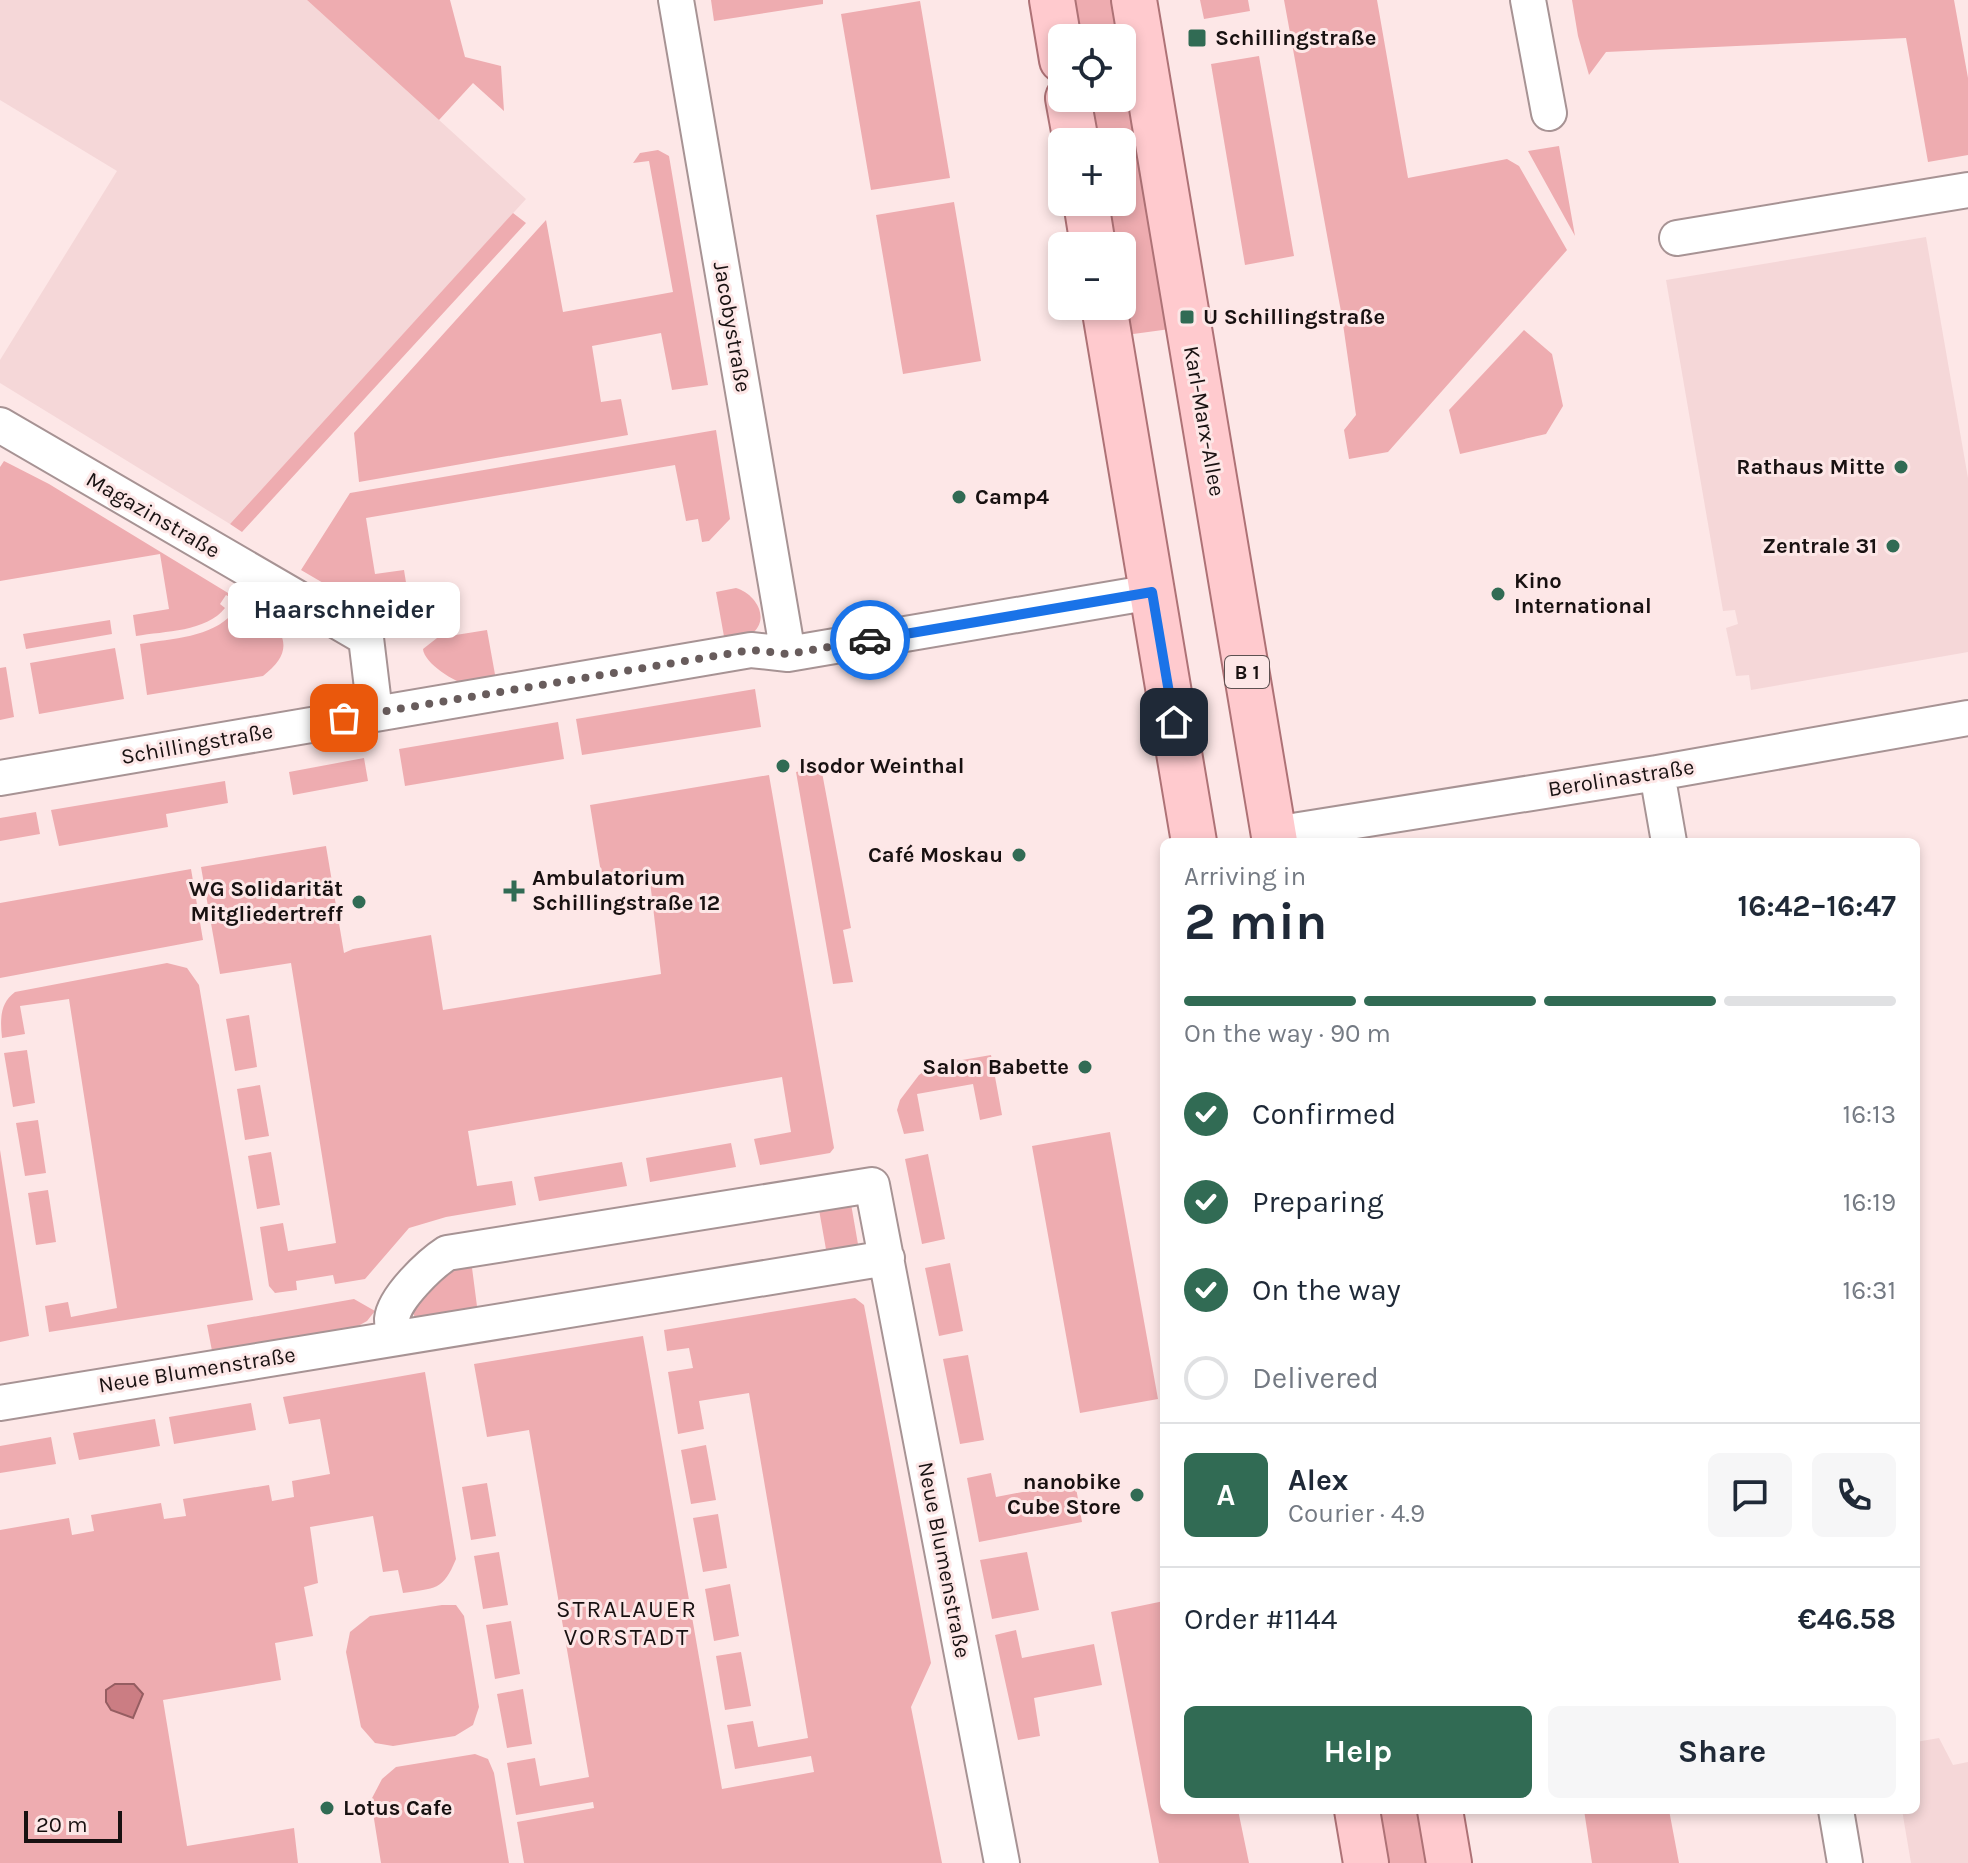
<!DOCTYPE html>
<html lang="en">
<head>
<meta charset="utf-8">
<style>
	:root { --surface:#fff; --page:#f6f6f7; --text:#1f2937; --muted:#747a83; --line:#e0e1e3; --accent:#316b54 }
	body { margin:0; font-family:Karla,sans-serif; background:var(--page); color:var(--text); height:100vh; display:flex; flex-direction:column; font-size:30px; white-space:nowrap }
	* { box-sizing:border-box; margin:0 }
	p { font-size:26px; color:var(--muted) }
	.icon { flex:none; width:44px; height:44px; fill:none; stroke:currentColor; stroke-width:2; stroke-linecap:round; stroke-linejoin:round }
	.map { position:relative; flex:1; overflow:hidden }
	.panel { position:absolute; left:1160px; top:838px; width:760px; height:976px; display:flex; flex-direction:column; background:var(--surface); border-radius:12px; box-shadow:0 4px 12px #0003 }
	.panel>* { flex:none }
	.tools { position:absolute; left:1048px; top:24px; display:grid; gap:16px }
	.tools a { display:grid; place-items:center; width:88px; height:88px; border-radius:12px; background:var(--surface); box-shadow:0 4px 12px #0003; font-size:40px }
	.scale { position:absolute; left:24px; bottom:20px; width:98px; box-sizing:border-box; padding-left:8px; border:4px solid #181111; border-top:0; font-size:22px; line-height:28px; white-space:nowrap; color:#181111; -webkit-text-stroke:6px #fde7e7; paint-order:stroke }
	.pin { position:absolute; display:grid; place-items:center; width:68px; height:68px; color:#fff; margin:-34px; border-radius:16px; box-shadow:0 4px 12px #0006 }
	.courier { position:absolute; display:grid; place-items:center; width:80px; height:80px; margin:-40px; border:6px solid #1a73e8; border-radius:50%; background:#fff; color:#222; box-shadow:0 2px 10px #0007 }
	.bubble { position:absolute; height:56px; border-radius:12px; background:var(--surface); box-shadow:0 4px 12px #0003; font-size:26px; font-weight:700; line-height:56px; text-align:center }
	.head em { font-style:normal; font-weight:700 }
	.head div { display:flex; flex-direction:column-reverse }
	.head { display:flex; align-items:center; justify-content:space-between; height:136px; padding:0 24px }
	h1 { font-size:52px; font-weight:700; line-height:60px }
	.bar { display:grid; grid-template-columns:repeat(4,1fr); gap:12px 8px; align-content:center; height:96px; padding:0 24px }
	.bar i { height:10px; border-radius:6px; background:var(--line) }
	.bar .active { background:var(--accent) }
	.bar p { grid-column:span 4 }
	.line { display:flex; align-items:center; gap:20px; padding:0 24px; border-top:2px solid var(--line) }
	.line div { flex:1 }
	.round { display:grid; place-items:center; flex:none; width:84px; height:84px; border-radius:12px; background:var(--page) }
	ol { padding:0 24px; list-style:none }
	li { display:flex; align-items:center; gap:24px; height:88px }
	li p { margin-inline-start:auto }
	li .icon { padding:8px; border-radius:50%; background:var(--accent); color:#fff; stroke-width:4 }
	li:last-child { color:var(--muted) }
	li i { width:44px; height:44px; border:4px solid var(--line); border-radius:50% }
	.button { display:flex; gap:16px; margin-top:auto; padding:16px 24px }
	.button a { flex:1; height:92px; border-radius:12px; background:var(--accent); color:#fff; font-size:32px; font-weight:700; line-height:92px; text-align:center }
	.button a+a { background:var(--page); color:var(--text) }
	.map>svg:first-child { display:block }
	.built { fill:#f5d7d8 }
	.green { fill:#eeacb0 }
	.water { fill:#cb7d83; stroke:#955d61; stroke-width:2 }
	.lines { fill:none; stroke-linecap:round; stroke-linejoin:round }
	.street-casing { stroke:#a79394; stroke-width:38 }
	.primary-casing { stroke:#ae7276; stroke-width:48 }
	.street { stroke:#fff; stroke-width:34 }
	.primary { stroke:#ffcace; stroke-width:44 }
	.done { stroke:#685c5c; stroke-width:8; stroke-dasharray:0 14.4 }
	.route { stroke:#1a73e8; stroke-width:10 }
	.poi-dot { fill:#316b54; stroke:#fde7e7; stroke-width:3 }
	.labels { text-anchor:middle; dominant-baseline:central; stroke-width:6; stroke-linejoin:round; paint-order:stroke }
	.shield { fill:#fde7e7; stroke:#5d5151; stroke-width:2 }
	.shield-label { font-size:20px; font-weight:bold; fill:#181111 }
	.poi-label { font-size:22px; font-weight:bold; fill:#181111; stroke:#fde7e7; text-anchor:start }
	.street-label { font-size:22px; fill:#181111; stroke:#fde7e7 }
	.neighbourhood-label { font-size:24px; letter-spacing:2px; fill:#181111; stroke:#fde7e7 }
</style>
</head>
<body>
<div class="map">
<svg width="1968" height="1863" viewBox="0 0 1968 1863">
	<rect width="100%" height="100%" fill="#fde7e7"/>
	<path class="built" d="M0,0H307L526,199L230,524L0,383V360L117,171L0,100Z
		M1926,237L1968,478V652L1751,690L1749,675L1736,676L1726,628L1738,624L1735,610L1723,611L1666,280Z
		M1939,1738L1953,1765L1968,1762V1863H1911L1902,1810H1916V1742Z"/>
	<path class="green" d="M307,0H450L465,57L501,66L504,111L473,83L439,120Z
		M711,0H823V4L714,21Z
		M1071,0H1115L1122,38H1077Z
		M1200,0H1248L1250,11L1204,19Z
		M1284,0H1377L1408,178L1507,159L1519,166L1567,250L1388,452L1349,459L1344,430L1356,415L1342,317Z
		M1572,0H1954L1968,78V155L1928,162L1906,38L1606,52L1589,75L1578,36Z
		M920,1L950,178L871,190L841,14Z
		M1122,41L1170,329L1126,335L1122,306V246H1111L1104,202H1122V142H1094L1087,98H1122Z
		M1259,56L1294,256L1245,265L1211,64Z
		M1559,146L1575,236L1528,151Z
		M658,150L669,156L708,385L672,390L661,333L592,346L601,402L621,399L628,435L359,482L354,433L546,220L563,312L673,292L649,161L633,163L640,153Z
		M954,202L981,361L903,374L876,215Z
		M513,213L526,223L242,532L230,524Z
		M1524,330L1552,354L1563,406L1546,434L1460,454L1449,410Z
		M716,430L730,519L709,541L702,542L698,519L686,521L675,465L366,518L375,574L404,570L408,595L359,604L301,570L350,493Z
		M4,461L49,484L269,618C291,641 287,657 263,676L147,695L140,644C173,638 211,638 233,613L239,616L245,606L226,595L220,604L225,608C206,632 165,631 136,636L133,615L169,609L160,554L0,581V467Z
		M736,588C754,593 770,616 754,632C748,638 734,639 725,642L716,592Z
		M110,620L112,634L26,649L23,634Z
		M487,630L496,680C488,682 476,686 469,685C455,683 424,663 423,649L437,638Z
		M115,648L124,699L39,714L30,663Z
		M6,667L14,717L0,720V668Z
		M755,689L761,727L582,755L576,719Z
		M558,722L564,759L405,786L399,749Z
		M364,758L368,781L293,795L289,772Z
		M821,767L851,928L843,930L853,982L833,984L796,772Z
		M769,775L834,1148L830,1153L760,1165L754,1139L791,1132L782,1077L468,1131L477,1186L512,1181L516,1205L446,1217L409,1228L365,1279L335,1284L333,1275L296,1281L297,1290L275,1293L269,1286L260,1227L283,1223L288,1251L336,1243L291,963L220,974L201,867L326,846L344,953L353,949L431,935L443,1010L661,974L649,873L602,879L590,805Z
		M225,781L228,803L166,814L168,827L59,846L51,810Z
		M36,812L40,834L0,841V818Z
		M191,869L203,940L0,978V903Z
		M167,963L187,968L199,985L253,1300L49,1332L45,1306L68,1302L71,1317L117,1308L69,999L20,1006L25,1034L2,1038C0,1019 0,1003 15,992Z
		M249,1015L257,1067L235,1071L226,1019Z
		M27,1050L35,1103L13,1107L4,1053Z
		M991,1055L1002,1115L980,1120L973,1084L917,1094L924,1131L904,1134L897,1110L900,1100L919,1075L933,1065Z
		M260,1085L269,1136L245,1140L237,1089Z
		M38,1120L46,1173L25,1176L16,1123Z
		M1110,1132L1158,1399L1080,1413L1032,1146Z
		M731,1143L736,1167L650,1182L646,1158Z
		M0,1150L29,1336L0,1342Z
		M271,1152L280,1205L257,1209L248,1156Z
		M928,1154L945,1239L922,1244L905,1159Z
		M622,1162L627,1186L539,1201L534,1177Z
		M48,1190L56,1242L36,1245L28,1193Z
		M850,1198L859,1250L827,1255L818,1204Z
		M471,1260L478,1314L417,1323L412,1310L440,1273Z
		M950,1263L963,1331L939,1336L925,1268Z
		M855,1298L864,1305L931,1663L911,1707L942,1863H524L517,1822L594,1808L593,1802L516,1815L507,1763L535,1758L540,1786L589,1777L529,1430L487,1437L474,1364L643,1336L722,1789L814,1772L811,1756L735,1769L727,1725L753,1721L758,1747L808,1738L749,1393L699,1401L704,1429L678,1434L668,1372L693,1368L689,1348L667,1351L664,1330Z
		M354,1299L375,1311L367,1321L351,1330L213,1356L207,1325Z
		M968,1355L984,1440L960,1444L943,1359Z
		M425,1372L456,1559C443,1591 435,1588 403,1593L398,1570L383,1572L373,1516L310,1527L318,1583L304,1587L313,1636L275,1643L281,1680L163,1700L187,1846L294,1828L298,1863H0V1530L69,1518L72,1535L94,1531L91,1515L161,1503L164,1519L186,1516L183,1499L269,1485L272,1501L294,1497L292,1481L330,1474L320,1419L289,1424L283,1397Z
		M251,1403L256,1430L174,1444L169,1417Z
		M155,1419L160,1446L79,1460L73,1433Z
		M51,1437L56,1464L0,1473V1446Z
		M706,1445L716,1500L691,1504L681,1450Z
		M991,1473L996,1497L1075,1482L1082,1522L979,1542L967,1478Z
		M487,1483L496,1536L471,1540L462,1487Z
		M718,1514L727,1568L703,1572L693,1518Z
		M499,1552L508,1605L483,1609L474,1556Z
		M1027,1552L1039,1610L992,1619L980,1560Z
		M730,1584L739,1636L714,1641L705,1589Z
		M1164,1601V1810H1238L1249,1863H1159L1111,1612Z
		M442,1605H456L464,1616L479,1707L473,1725L455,1736L393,1746L375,1743L361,1727L346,1652L350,1632L370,1616Z
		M511,1621L520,1674L495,1679L486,1625Z
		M1016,1630L1022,1658L1094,1644L1102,1685L1034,1698L1040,1736L1018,1740L995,1635Z
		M741,1652L751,1706L725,1710L716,1656Z
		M523,1689L532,1744L507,1748L497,1694Z
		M475,1754L488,1759L494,1773L509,1863H381L371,1800L382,1779L396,1767Z
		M1377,1810H1420L1429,1863H1387Z
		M1584,1810H1669L1679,1863H1592Z"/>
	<path class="water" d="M115,1684H134L143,1694L133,1718L111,1710L106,1702V1690Z"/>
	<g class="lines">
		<g class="street-casing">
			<path id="street" d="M676,0L788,654
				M1528,0L1549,113
				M1677,238L1968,190
				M0,425L366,638L375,713
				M1657,773L1669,842
				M0,778L751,650L788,654L1152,592
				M1274,834L1657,773L1968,718
				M395,1338C394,1333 392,1325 392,1319C394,1298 430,1264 447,1253L872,1185L1002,1863
				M0,1403L887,1258
				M1836,1810L1845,1863"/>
		</g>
		<g class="primary-casing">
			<path id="primary" d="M1052,0L1062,60
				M1134,0L1275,842
				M1068,98L1076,142
				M1086,202L1093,246
				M1104,306L1194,842
				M1357,1810L1366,1863
				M1440,1810L1449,1863"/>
		</g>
		<use href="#street" class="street"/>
		<use href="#primary" class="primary"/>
	</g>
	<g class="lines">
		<path class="done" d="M344,718L751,650L788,654L870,640"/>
		<path class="route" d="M870,640L1152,592L1174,722"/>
	</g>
	<g class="poi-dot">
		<rect x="1187" y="28" width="20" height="20" rx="4"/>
		<rect x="1179" y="309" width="16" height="16" rx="4"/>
		<circle cx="1901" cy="467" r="8"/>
		<circle cx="959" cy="497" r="8"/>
		<circle cx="1893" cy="546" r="8"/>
		<circle cx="1498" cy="594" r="8"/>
		<circle cx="783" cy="766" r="8"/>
		<circle cx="1019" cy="855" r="8"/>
		<path d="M510 879h8v8h8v8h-8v8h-8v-8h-8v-8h8z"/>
		<circle cx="359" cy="902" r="8"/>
		<circle cx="1085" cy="1067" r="8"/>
		<circle cx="1137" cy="1495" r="8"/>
		<circle cx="327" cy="1808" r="8"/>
	</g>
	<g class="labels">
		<rect class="shield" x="1225" y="656" width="44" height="32" rx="6"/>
		<g class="shield-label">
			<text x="1247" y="672">B 1</text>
		</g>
		<g class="poi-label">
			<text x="1215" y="38">Schillingstraße</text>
			<text x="1203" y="317">U Schillingstraße</text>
			<text x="1885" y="467" text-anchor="end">Rathaus Mitte</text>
			<text x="975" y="497">Camp4</text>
			<text x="1877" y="546" text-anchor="end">Zentrale 31</text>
			<text x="1514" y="581">Kino<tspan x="1514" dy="25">International</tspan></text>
			<text x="799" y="766">Isodor Weinthal</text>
			<text x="1003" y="855" text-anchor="end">Café Moskau</text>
			<text x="532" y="878">Ambulatorium<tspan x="532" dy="25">Schillingstraße 12</tspan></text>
			<text x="343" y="889" text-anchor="end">WG Solidarität<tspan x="343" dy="25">Mitgliedertreff</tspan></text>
			<text x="1069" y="1067" text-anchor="end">Salon Babette</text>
			<text x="1121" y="1482" text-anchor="end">nanobike<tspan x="1121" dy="25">Cube Store</tspan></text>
			<text x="343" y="1808">Lotus Cafe</text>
		</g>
		<g class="street-label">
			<text transform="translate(732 327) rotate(80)">Jacobystraße</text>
			<text transform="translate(1204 421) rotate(80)">Karl-Marx-Allee</text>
			<text transform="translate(153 515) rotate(30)">Magazinstraße</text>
			<text transform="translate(197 744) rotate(-10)">Schillingstraße</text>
			<text transform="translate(1621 778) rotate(-9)">Berolinastraße</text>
			<text transform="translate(197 1370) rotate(-9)">Neue Blumenstraße</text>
			<text transform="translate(944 1560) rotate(79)">Neue Blumenstraße</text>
		</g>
		<g class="neighbourhood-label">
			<text x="627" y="1609">STRALAUER<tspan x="627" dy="28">VORSTADT</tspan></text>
		</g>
	</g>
</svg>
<div class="tools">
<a><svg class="icon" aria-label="locate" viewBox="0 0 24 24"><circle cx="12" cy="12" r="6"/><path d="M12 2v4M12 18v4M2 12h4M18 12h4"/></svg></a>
<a>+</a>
<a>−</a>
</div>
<div class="scale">20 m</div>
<div class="pin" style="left:344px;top:718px;background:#ea580c"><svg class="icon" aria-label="bag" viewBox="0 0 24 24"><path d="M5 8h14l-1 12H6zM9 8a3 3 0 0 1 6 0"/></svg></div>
<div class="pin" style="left:1174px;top:722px;background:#1f2937"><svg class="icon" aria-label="home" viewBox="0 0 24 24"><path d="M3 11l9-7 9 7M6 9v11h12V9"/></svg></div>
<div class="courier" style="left:870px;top:640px"><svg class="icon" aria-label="car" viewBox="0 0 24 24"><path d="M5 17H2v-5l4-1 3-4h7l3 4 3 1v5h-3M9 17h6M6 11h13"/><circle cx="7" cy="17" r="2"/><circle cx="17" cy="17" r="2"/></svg></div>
<div class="bubble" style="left:228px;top:582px;width:232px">Haarschneider</div>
<section class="panel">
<div class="head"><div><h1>2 min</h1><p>Arriving in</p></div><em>16:42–16:47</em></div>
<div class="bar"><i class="active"></i><i class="active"></i><i class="active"></i><i></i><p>On the way · 90 m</p></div>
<ol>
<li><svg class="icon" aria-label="check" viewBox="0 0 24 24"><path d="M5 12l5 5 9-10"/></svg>Confirmed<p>16:13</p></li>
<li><svg class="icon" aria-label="check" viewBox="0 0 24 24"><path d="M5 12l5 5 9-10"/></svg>Preparing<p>16:19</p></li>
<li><svg class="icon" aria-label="check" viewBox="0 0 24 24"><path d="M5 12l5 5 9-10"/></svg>On the way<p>16:31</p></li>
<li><i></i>Delivered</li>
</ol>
<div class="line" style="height:144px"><b class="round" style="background:var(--accent);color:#fff">A</b><div><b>Alex</b><p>Courier · 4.9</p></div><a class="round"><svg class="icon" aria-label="chat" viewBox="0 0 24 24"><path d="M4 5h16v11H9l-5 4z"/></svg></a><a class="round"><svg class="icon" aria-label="phone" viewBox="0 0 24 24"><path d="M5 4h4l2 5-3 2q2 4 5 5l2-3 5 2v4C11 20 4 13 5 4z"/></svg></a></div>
<div class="line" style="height:104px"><div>Order #1144</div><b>€46.58</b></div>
<div class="button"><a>Help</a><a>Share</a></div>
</section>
</div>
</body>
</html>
